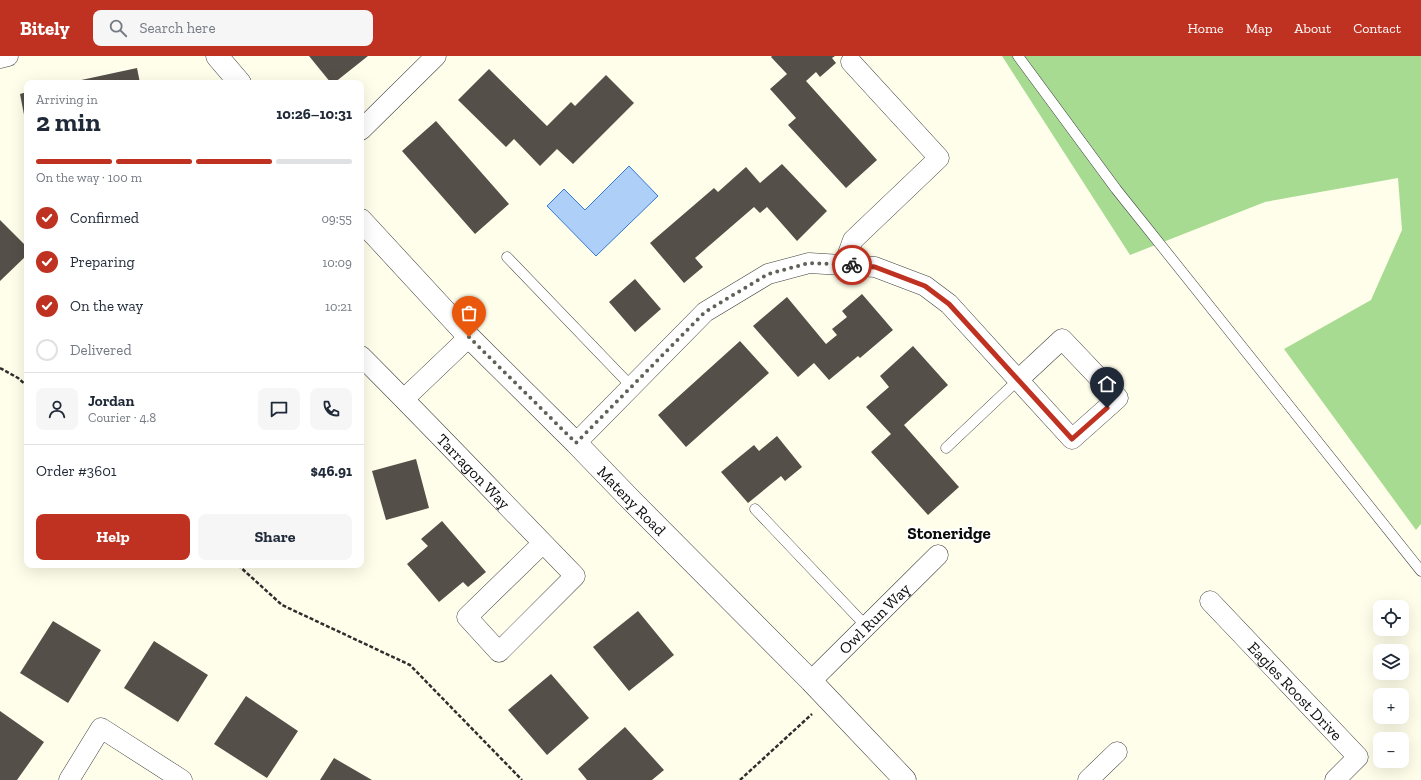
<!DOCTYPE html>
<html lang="en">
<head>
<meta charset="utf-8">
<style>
	:root { --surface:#fff; --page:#f6f6f7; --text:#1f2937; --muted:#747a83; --line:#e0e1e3; --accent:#bf3221 }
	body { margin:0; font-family:"Zilla Slab",serif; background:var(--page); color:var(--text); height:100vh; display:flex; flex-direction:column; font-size:15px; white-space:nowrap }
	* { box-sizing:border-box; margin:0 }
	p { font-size:13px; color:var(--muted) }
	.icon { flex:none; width:22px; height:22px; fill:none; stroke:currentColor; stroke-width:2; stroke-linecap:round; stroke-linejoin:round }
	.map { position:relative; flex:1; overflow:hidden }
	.side { position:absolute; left:24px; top:24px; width:340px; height:488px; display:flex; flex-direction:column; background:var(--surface); border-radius:8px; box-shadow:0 4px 16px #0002 }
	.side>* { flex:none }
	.tools { position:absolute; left:1373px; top:544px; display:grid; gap:8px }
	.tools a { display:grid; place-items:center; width:36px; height:36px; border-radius:8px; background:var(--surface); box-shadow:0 4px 16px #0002; font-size:20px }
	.pin { position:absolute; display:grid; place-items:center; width:34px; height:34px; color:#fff; margin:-41px -17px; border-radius:50% 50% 50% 0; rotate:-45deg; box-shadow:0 0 4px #0007 }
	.pin .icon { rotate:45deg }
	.courier { position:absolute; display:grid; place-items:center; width:40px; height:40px; margin:-20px; border:3px solid #bf3221; border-radius:50%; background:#fff; color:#222; box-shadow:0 1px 5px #0007 }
	.headline em { font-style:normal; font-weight:700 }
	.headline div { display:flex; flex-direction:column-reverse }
	.headline { display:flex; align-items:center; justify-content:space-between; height:68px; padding:0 12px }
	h1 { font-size:26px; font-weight:700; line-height:30px }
	.bar { display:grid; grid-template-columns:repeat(4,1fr); gap:6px 4px; align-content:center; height:48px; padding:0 12px }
	.bar i { height:5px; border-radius:3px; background:var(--line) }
	.bar .selected { background:var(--accent) }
	.bar p { grid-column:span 4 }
	.line { display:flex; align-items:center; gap:10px; padding:0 12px; border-top:1px solid var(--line) }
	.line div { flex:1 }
	.round { display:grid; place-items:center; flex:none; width:42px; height:42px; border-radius:8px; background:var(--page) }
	ol { padding:0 12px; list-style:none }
	li { display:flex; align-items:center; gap:12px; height:44px }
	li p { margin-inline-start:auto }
	li .icon { padding:4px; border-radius:50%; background:var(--accent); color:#fff; stroke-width:4 }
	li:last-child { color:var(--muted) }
	li i { width:22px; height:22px; border:2px solid var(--line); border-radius:50% }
	.primary-button { display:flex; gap:8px; margin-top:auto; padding:8px 12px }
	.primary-button a { flex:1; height:46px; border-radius:8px; background:var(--accent); color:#fff; font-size:16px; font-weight:700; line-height:46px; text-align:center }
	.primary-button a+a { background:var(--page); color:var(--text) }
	header { display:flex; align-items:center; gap:24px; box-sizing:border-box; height:56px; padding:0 20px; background:var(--accent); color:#fff }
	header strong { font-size:19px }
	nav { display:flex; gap:22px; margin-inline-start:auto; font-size:14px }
	.search { width:280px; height:36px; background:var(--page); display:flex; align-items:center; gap:10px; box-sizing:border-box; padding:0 14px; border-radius:8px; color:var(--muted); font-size:15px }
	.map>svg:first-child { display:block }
	.forest { fill:#a7db92 }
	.water { fill:#aed0f8; stroke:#3378d1 }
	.building { fill:#544f48 }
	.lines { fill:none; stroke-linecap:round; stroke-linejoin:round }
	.service-casing { stroke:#3f3f3f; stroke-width:11 }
	.minor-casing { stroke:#3f3f3f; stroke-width:21 }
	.tertiary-casing { stroke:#3f3f3f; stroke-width:23 }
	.path { stroke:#2e2e2e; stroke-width:2.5; stroke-dasharray:4 2; stroke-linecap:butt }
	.service { stroke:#fff; stroke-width:10 }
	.minor { stroke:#fff; stroke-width:20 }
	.tertiary { stroke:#fff; stroke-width:22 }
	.done { stroke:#61615a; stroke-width:4; stroke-dasharray:0 7.2 }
	.route { stroke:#bf3221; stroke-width:5 }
	.labels { text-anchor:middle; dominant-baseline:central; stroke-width:4; stroke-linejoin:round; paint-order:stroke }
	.street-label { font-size:16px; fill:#0c0c0c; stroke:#fff }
	.neighbourhood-label { font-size:17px; font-weight:bold; fill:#0c0c0c; stroke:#fff }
</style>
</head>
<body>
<header>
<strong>Bitely</strong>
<div class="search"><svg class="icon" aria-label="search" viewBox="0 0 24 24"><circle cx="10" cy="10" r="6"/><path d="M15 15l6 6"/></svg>Search here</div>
<nav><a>Home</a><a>Map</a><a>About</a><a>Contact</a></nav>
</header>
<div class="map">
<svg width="1421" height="724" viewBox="0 0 1421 724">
	<rect width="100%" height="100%" fill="#fffeea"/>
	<path class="forest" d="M1002,0H1421V468L1416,474L1284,293L1371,244L1402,174L1398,122L1265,146L1130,199Z"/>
	<path class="water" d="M629,110L658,140L596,200L547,150L564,133L585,154Z"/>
	<path class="building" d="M309,0H368L334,27H331Z
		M772,0H835L832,2L836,7L820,21L816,16L806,25L877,104L846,132L788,69L796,62L770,33L787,18L771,1Z
		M137,12L140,27H72V26Z
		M489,13L547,70L571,46L575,50L606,19L634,47L573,108L557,93L540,110L514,83L506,91L458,44Z
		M27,36V69H26L20,38Z
		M436,65L509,148L475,178L402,95Z
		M782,108L827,155L797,185L767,151L760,157L754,151L695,202L703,211L684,227L650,187L714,132L718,136L746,111L760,127Z
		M0,164L27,191V199L0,225Z
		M635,223L661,253L635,276L609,246Z
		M862,238L893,274L860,302L858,300L829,324L814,307L798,321L753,270L787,241L826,288L837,279L832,273L847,261L842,255Z
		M740,285L769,317L686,391L658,359Z
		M913,290L948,329L904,369L959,431L928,459L871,396L891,378L866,351L889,331L880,320Z
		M777,380L802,411L785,425L781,420L748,447L721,416L754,389L759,395Z
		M416,403L429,452L386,464L372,415Z
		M442,465L486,516L468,531L463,526L439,546L407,508L428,490L421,483Z
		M638,555L674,599L629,635L593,591Z
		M53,565L101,594L68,647L20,617Z
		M154,585L208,619L178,666L124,632Z
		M551,618L589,662L547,699L508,654Z
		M246,640L298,675L267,722L214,688Z
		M0,655L44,686L17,724H0Z
		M625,671L664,714L652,724H587L578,713Z
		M334,702L372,724H320Z"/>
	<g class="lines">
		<g class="service-casing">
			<path id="service" d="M1018,0L1116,133L1421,515
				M507,201L631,330
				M946,392L1018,324
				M755,453L866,570"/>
		</g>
		<g class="minor-casing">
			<g id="minor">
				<path d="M0,2L8,0"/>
				<path d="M361,74L436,0"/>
				<path d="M844,209L853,184L939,102L851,6"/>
				<path id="s1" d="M361,300C433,372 504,447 575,520L499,596L467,561L543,487"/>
				<path d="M404,343L469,281"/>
				<path d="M576,387L705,256L768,218L809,207L875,211L925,230L949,248L1072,383L1118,342L1062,283L1018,324"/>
				<path id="s2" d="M1210,545L1358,701L1335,724"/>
				<path id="s3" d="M811,625L938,499"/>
				<path d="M69,724L101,672L182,724"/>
				<path d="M1088,724L1117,696"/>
			</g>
		</g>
		<g class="tertiary-casing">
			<g id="tertiary">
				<path d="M217,0L240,27"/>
				<path id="s4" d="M361,164L469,281L576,387L631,444L811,625L905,724"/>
			</g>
		</g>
		<path class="path" d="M0,312L18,322L27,330
			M238,509L282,549L410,609L522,724
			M740,724L812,658"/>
		<use href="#service" class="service"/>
		<use href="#minor" class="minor"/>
		<use href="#tertiary" class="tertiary"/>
	</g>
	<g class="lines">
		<path class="done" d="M469,281L576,387L705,256L768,218L809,207L852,209"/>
		<path class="route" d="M852,209L875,211L925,230L949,248L1072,383L1107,352"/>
	</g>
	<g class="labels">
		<g class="street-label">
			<text stroke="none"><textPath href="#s1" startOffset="161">Tarragon Way</textPath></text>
			<text stroke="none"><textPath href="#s4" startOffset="390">Mateny Road</textPath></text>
			<text stroke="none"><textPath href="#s3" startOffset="89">Owl Run Way</textPath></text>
			<text stroke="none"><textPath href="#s2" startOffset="124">Eagles Roost Drive</textPath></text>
		</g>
		<g class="neighbourhood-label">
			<text x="949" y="477">Stoneridge</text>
		</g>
	</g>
</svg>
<div class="tools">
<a><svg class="icon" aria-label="locate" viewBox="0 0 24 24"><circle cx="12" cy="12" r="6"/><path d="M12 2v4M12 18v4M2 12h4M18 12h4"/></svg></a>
<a><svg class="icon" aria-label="layers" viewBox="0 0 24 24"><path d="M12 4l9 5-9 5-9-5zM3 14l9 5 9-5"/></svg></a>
<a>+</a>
<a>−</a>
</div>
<div class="pin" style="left:469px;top:281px;background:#ea580c"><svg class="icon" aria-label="bag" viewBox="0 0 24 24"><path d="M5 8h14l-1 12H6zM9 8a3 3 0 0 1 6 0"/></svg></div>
<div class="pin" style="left:1107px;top:352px;background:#1f2937"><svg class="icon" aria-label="home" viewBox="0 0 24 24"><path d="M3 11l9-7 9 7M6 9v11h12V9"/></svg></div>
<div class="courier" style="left:852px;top:209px"><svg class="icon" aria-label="bike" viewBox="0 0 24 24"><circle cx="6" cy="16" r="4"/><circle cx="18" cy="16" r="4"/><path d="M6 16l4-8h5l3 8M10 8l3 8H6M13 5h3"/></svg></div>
<section class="side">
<div class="headline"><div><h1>2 min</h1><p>Arriving in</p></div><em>10:26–10:31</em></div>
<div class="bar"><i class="selected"></i><i class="selected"></i><i class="selected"></i><i></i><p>On the way · 100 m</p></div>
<ol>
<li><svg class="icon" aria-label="check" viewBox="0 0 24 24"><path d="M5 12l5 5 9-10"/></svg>Confirmed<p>09:55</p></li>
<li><svg class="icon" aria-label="check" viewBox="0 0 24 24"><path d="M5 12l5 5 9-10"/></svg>Preparing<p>10:09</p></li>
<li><svg class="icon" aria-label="check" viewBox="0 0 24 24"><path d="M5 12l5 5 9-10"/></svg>On the way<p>10:21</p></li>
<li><i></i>Delivered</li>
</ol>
<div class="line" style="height:72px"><a class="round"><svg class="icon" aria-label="person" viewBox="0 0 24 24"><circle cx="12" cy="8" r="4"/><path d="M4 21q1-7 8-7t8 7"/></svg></a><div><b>Jordan</b><p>Courier · 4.8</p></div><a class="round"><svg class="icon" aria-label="chat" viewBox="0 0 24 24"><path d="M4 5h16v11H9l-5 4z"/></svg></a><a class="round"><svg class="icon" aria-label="phone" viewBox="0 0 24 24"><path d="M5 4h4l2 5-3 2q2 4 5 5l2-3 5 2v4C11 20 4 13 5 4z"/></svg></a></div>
<div class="line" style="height:52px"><div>Order #3601</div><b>$46.91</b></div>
<div class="primary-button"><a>Help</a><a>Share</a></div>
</section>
</div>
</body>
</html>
